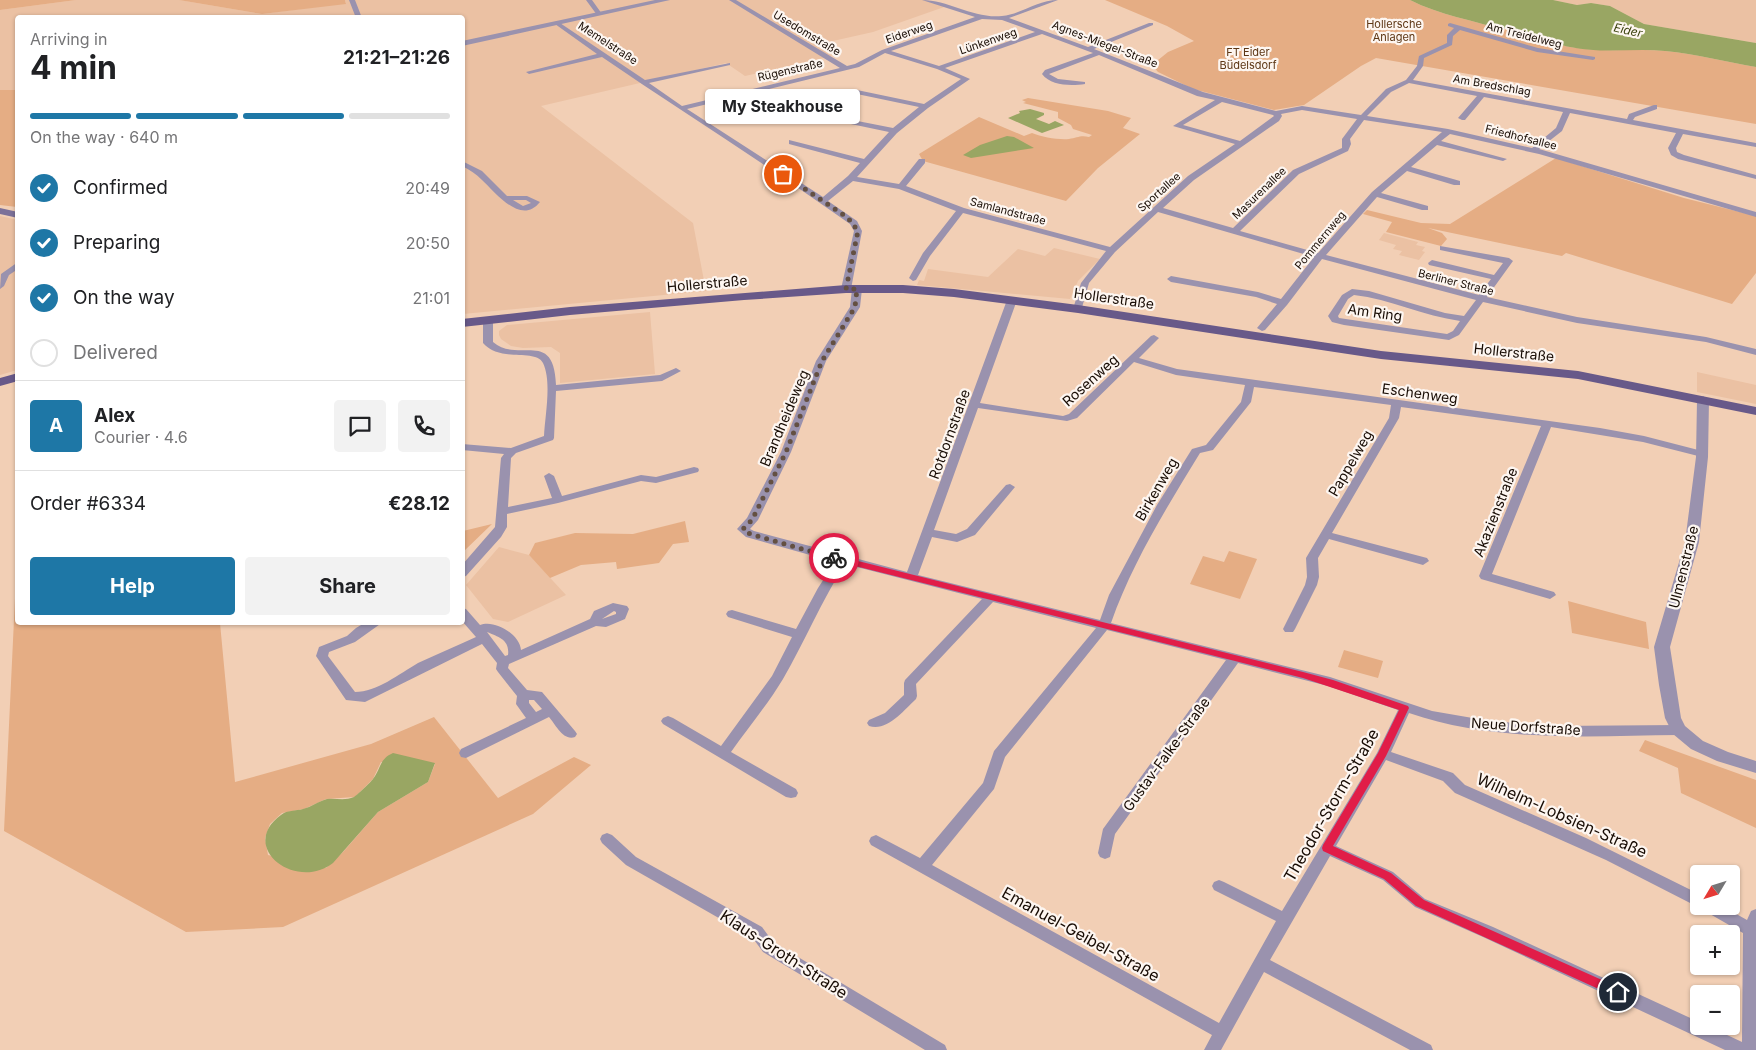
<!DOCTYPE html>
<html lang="en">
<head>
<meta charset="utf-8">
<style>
	:root { --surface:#fff; --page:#f2f2f2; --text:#202124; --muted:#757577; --line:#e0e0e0; --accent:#1e77a6 }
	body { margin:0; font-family:Inter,sans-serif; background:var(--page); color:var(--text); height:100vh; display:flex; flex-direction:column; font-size:19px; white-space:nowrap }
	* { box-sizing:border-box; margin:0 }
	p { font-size:16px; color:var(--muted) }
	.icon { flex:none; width:28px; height:28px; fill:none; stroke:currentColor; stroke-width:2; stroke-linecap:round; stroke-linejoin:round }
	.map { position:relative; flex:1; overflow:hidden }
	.panel { position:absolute; left:15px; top:15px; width:450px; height:610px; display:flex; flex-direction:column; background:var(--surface); border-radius:5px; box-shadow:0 1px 4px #0004 }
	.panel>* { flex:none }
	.needle { width:32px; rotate:232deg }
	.controls { position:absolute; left:1690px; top:865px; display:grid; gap:10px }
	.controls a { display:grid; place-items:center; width:50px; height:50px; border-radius:5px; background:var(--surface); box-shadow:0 1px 4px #0004; font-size:25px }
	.pin { position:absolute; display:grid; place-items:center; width:42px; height:42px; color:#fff; margin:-21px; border:2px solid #fff; border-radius:50%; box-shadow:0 1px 5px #0007 }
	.courier { position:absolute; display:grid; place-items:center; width:50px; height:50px; margin:-25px; border:4px solid #e11d48; border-radius:50%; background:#fff; color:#222; box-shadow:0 1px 6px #0007 }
	.bubble { position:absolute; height:35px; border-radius:5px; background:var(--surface); box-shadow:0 1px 4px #0004; font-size:16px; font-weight:700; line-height:35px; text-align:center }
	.headline em { font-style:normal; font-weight:700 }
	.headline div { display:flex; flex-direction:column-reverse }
	.headline { display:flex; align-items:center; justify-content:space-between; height:85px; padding:0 15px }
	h1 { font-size:32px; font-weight:700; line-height:38px }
	.bar { display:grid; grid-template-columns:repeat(4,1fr); gap:8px 5px; align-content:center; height:60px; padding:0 15px }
	.bar i { height:6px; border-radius:4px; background:var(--line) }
	.bar .on { background:var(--accent) }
	.bar p { grid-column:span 4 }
	.line { display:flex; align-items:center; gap:12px; padding:0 15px; border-top:1px solid var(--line) }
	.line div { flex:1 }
	.round { display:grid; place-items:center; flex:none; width:52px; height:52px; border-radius:5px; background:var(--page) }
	ol { padding:0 15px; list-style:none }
	li { display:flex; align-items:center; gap:15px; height:55px }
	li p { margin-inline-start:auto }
	li .icon { padding:5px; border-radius:50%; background:var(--accent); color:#fff; stroke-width:4 }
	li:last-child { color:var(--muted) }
	li i { width:28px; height:28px; border:2px solid var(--line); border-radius:50% }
	.cta { display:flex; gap:10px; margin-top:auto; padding:10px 15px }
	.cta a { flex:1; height:58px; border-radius:5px; background:var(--accent); color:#fff; font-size:20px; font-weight:700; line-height:58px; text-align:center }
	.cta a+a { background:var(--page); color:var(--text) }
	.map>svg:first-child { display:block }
	.built { fill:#ebc1a3 }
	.green { fill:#e5ad84; fill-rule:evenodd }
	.water { fill:#99a663 }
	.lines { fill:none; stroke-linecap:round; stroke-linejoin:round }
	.minor { fill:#9a92ae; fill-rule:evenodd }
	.tertiary { fill:#9a92ae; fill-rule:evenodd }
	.secondary { fill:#7c7199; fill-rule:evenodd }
	.primary { fill:#685989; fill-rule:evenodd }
	.route { fill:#e11d48 }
	.done { stroke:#645042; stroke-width:5; stroke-dasharray:0 9 }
	.labels { text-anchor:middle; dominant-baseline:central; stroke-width:4.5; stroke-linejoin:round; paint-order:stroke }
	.far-park-label { font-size:11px; fill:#5d3614; stroke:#fdf6f1 }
	.far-street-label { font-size:11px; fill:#180c04; stroke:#fdf6f1 }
	.far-water-label { font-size:12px; font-style:italic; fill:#39410c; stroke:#fdf6f1 }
	.street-label { font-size:14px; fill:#180c04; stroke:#fdf6f1 }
	.near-street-label { font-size:16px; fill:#180c04; stroke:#fdf6f1 }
</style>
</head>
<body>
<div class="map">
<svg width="1756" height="1050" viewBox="0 0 1756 1050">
	<rect width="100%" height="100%" fill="#f2cfb5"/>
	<path class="built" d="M76,0H179L262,14L346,3L345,0H926L947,6L873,32L815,45L832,56L745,76L726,63L541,106L693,223L706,291L463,314L462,18H18L17,90H0V10Z
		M1553,0H1756V43L1644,24L1610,6L1591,3L1577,5Z
		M0,216L18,220L17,370L0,375Z
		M1384,233L1418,242L1416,245L1425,247L1422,251L1425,252L1419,260L1399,255L1402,251L1393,249L1396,245L1379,240Z
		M1054,248L1100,259L1078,281L1070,299L917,285L919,280L924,281L928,269L988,277L1018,249L1045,256Z
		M650,312L655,374L560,383V353L551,347L523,348L511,346L501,339L499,335V331L507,325Z
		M1697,372L1756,385V404L1697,392Z
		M499,547L529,555L566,595L508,622L493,619L466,585Z"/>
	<path class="green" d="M0,0H76L0,10Z
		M179,0H345L346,4L262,14Z
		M1105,0H1410C1439,15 1473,20 1503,30L1506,27L1519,30L1520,36C1546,28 1547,43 1570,47C1602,53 1634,48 1665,51C1696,54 1726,62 1756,67V124L1376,58L1361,66L1304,105L1274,110L1193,89L1158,72L1152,65L1168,52L1194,41L1167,26Z
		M0,90H17V207L0,205Z
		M1028,98L1108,111L1131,118L1123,128L1140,134L1098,168L1066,201L923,161L919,154L979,117L1024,136L1032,133C1042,137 1058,140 1069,139C1077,138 1080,135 1089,137L1092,135L1073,129L1071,125L1058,118V112L1023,103L1026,102L1022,100Z
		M1556,158L1684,198L1756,216V273L1732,304L1566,253L1562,256L1428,228L1442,233L1447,239L1441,246L1386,232L1392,222L1363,214L1367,210L1421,223L1450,224Z
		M685,521L689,542L673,544L659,563L617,569L616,562L581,565L550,578L529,555L535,543L575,533L633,534Z
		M492,524L463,552V531Z
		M1229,551L1257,559L1240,599L1190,584L1203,556L1224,562Z
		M17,556L18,622L220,623L235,782L371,744L434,717L498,798L574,757L591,765L533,814L283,927L186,932L4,831ZM381,762L435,764L428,782L378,812L344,851L326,868L268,855L265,838L270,824L282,813L304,809L326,799L355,797L373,779Z
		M1568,601L1646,622L1649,649L1572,633Z
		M1344,650L1383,661L1378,678L1338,667Z
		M1645,740L1756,780V828L1681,793L1678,768L1639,751Z"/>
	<path class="water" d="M1410,0H1553L1577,5L1591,3L1610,6L1644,24L1756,43V67C1726,62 1696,54 1665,51C1634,48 1602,54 1570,47C1547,43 1545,28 1520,36L1517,33L1519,30L1506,27L1503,30C1473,20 1439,15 1410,0Z
		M1030,109L1044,113V115L1036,119L1049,124L1055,121L1064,125L1042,133L1008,118L1020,113L1019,111Z
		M1007,136L1014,137L1034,148L971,158L963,155L980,145Z
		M393,753L435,763L428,782L378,812L333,863C296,892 237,847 281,815C286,810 296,811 303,809C311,807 319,801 327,799C336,798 345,801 354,797C356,796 371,782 373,779C381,769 379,759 393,753Z"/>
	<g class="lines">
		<path class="minor" d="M349,0H355L362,18H356Z
			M586,0H592L602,14L601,15H597Z
			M729,0H736L847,66L855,64L882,50L975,17L922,0C949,0 974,19 1002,16C1021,14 1038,0 1058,0L1009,18L1088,47L1149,23H1153V25L1094,49L1203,92L1276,111L1302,106L1361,115L1386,89L1406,80L1417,66L1419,56L1447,43V35L1454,28L1448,26V24L1450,23L1538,48L1595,57V59L1593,60L1537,52L1460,30L1453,36L1452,45L1424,58L1423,66L1413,80L1627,119L1629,114L1654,105H1657V109L1635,117L1633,120L1756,143V147L1683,134L1676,148L1677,152L1684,155L1756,175V179L1678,159L1671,155L1668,148L1676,133L1570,113L1562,131L1539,149L1756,212V217L1539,154L1450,134L1441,141L1507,159L1503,161L1437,145L1411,167L1460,181V185H1454L1407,171L1381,193L1428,206V210H1422L1377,197L1326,255L1479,295L1491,279L1429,265L1428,263L1432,260L1494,275L1503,263L1440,250V246L1509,258L1513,261L1487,297L1577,317L1706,337L1756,349V355L1706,342L1577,323L1483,302L1459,335L1449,340L1344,325L1332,322L1328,316L1342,295L1352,289L1369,291L1445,313L1464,316L1476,300L1322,259L1287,305L1265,330L1262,331L1257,328L1277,304L1256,297L1171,282L1167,279L1171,276L1258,292L1281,299L1314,257L1158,212L1115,252L1089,283L1081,311L1078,312L1073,309L1081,283L1106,251L963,213L930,256L916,280L913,281L909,278L923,253L956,211L899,189L853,181L828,201L857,221L862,231L851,289L849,291H843L841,289L854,231L850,224C769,166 684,113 602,57L529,74L526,72L597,54L555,24L554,23L557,21L645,80L730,63V65L649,83L682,106L840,68ZM982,19L1002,20L1035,32L939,66L891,51ZM1042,34L1093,53L1045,70L1042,74C1051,86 1071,86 1085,84V82L1058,79L1049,74L1099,55L1197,96L1215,100L1173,126L1235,144L1188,176L1110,247L964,208L906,186L925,163V159H919L899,184L857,177L897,133L928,108L970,79L945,68ZM885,53L937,69L961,79L924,104L857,90V94L919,107L893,128L827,115V119L889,132L864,159L789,140V144L860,163L848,176L823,197L687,109L859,67ZM1409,83L1477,96L1458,118L1462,120H1465L1484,97L1563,112L1556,128L1532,148L1448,129L1367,116L1391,92ZM1222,102L1273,115L1274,116L1240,141L1183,125ZM1302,110L1357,119L1342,139V148L1293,170L1233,228L1163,208L1194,180L1279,121L1282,116L1281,114ZM1364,120L1442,132L1372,192L1318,253L1240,231L1299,174L1348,151L1351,144L1350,139ZM1354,295C1390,299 1424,316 1460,321L1453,331L1447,334L1339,318L1338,316L1348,299Z
			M462,161L482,171L507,196H527L540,202C521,226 496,193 482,180C476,174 470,170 462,166ZM513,200H526L531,203L523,206Z
			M18,262V269L9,275L4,286L0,289L1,274Z
			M857,286L862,289L860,307L826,361L791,452L758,520L750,529L754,531L907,572L1007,300L1012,297L1017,300L980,403L1063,416L1069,414L1151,336L1154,335L1159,338L1139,358L1177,369L1600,428L1644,436L1706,452L1707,454L1702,457L1643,442L1551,427L1492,574L1554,592L1556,595L1550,599L1481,579L1479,576L1541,426L1401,407L1399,418L1332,533L1427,558L1429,561L1423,565L1329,539L1318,558L1319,577L1317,585L1295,629L1293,632H1285L1283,629L1305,585L1307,577L1306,558L1389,418L1391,405L1254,387L1251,402L1213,450L1200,453C1167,507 1132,563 1111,623L1330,677L1432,711L1490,721L1554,726L1679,725L1684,727L1686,730L1684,733L1679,735C1590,736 1495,743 1409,713L1391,752L1453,773L1465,785L1586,838L1699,894V906H1722L1747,920L1751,911L1756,909V1050H1725L1483,937L1415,907L1383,880L1330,856L1270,960L1431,1045L1433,1050H1410L1264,972L1221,1050H1204L1212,1035L871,845L869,841L871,837L876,835L920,858L983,783L994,751L1096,628L993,602L916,684L917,696L916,699C904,710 887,732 869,726L867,723L869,720L885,713L904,695V683L905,680L982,599L845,564C821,602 805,641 783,679C768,704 748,728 731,752L796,789L798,793L796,797L791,798L786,797L663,724L661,721L663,718L668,716L673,718L721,746L772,676L792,637L728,617L726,614L728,611L732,610L796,629L818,588L835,562L746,537L737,529L747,518L781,452L816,361L850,307L852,289ZM1134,362L1176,375L1245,385L1241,402L1206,445L1192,449L1157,505L1109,595L1100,620L918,575L932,537L957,542L975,535L1015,487L1010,484L1006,485L967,529L956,534L934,530L978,408L1067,421L1077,418ZM1107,630L1226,660L1103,829L1098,853L1100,857L1105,859L1110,857L1115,834L1238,663L1328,686L1398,710L1377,753L1282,911L1224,882L1219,880L1214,882L1212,886L1214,890L1276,921L1219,1023L932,865L994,789L1005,757ZM1386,760L1443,781L1455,793L1606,860L1694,905L1701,907L1703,910L1743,933L1742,1042L1708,1026H1699V1022L1493,927L1425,899L1393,872L1336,846Z
			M488,317L493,320V342C519,364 554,328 556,385L660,375L676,368L681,371L662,381L556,391L554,438L553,440L516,453L511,458L508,507L552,498L544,476L549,473L554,476L562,496L641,475L656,477L694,467L698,468L699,470L698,472L656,483L641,481L558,503L507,514V527L501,537L466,576L462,577V565L495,527L501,458L504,454L462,450V444L511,448L544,436C545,415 552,382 543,363C536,348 500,363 483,343V320Z
			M613,603L627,606L629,609L625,619L606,627L596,626L509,664L508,668L527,690L542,692L575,731L577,734L575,737C563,741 556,725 549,717L466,758L461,757L459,753L461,749L526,718L516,704L517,696L498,672L496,669L497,663L482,644L365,702L346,700L316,656L319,647L347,636L356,628L366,622H383L355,642L329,652L328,656L355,692C377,692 399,674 418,663C437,654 457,646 476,637L462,621V608L466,609L480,625C494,619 520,634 521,650L590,619L594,611ZM614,611L616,612V614L602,619ZM487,632C499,637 510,640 508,655L505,656ZM529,700H534L542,709L536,712L529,703Z
			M607,833L612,835L636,857L762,927L773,942L945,1045L947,1050H925L763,952L752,937L626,865L602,843L600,839L602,835Z"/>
		<path class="tertiary" d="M655,0H670L462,46V41Z
			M1703,396L1709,400L1708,457L1699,542L1670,647L1681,718L1685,726L1703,741L1728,752L1756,761V773L1717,761L1691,749L1673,734L1665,718L1659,685L1654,647L1685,542L1696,457L1697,400Z"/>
		<path class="secondary" d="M0,208L18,212V218L0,214Z"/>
		<path class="primary" d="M846,285H903L954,289L1078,305L1381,351L1578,371L1756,407V415L1578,379L1381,359L1078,313L954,297L903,293H846L744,300L570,315L462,327V319L570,307Z
			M18,373V381L0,386V378Z"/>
	</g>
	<path class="route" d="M834,555L1303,672L1333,680L1408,706L1409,708L1386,756L1333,846L1391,873L1424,900L1622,989L1623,992L1622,996H1614L1416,906L1384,879L1323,851L1322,848L1323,845L1378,753L1399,710L1303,678L831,560L829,558Z"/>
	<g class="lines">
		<path class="done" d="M783,174L848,218L858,231L846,289H857L855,307L822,361L786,452L752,520L743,529L750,534L834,558"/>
	</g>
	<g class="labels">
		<g class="far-park-label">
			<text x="1394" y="24">Hollersche<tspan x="1394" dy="13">Anlagen</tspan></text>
			<text x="1248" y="52">FT Eider<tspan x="1248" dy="13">Büdelsdorf</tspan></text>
		</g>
		<g class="far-street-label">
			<text transform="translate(909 32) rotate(-19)">Eiderweg</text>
			<text transform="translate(807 33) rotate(31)">Usedomstraße</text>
			<text transform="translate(1524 35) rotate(14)">Am Treidelweg</text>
			<text transform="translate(988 41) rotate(-19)">Lünkenweg</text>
			<text transform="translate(608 43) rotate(33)">Memelstraße</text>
			<text transform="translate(1105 44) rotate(21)">Agnes-Miegel-Straße</text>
			<text transform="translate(790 70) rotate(-13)">Rügenstraße</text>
			<text transform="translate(1492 85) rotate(10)">Am Bredschlag</text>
			<text transform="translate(1521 137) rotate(14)">Friedhofsallee</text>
			<text transform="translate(1159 192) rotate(-42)">Sportallee</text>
			<text transform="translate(1259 193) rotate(-44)">Masurenallee</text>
			<text transform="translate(1008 211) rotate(15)">Samlandstraße</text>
			<text transform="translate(1320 240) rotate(-50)">Pommernweg</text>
			<text transform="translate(1456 282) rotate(14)">Berliner Straße</text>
		</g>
		<g class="far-water-label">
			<text transform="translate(1628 30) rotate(13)">Eider</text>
		</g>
		<g class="street-label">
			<text transform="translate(707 283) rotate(-5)">Hollerstraße</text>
			<text transform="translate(1114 298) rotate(8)">Hollerstraße</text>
			<text transform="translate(1375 312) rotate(8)">Am Ring</text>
			<text transform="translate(1514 352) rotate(6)">Hollerstraße</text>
			<text transform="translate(1090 380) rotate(-42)">Rosenweg</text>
			<text transform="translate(1420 393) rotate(8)">Eschenweg</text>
			<text transform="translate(784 418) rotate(-67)">Brandheideweg</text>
			<text transform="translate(949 434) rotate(-70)">Rotdornstraße</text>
			<text transform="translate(1350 463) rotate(-60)">Pappelweg</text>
			<text transform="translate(1156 489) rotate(-60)">Birkenweg</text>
			<text transform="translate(1495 512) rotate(-68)">Akazienstraße</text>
			<text transform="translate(1683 567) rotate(-76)">Ulmenstraße</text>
			<text transform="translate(1526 726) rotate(4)">Neue Dorfstraße</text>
			<text transform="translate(1166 754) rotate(-54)">Gustav-Falke-Straße</text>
		</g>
		<g class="near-street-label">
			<text transform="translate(1331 805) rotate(-60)">Theodor-Storm-Straße</text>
			<text transform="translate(1562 815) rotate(24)">Wilhelm-Lobsien-Straße</text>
			<text transform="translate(1081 934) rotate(29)">Emanuel-Geibel-Straße</text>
			<text transform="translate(784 954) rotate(33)">Klaus-Groth-Straße</text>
		</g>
	</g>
</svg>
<div class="controls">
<a><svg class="needle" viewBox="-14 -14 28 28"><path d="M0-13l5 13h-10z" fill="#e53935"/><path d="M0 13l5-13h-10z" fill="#757577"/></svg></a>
<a>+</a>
<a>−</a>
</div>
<div class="pin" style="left:783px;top:174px;background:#ea580c"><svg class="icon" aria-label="bag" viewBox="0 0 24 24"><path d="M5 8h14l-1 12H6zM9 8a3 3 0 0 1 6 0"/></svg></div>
<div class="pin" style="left:1618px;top:992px;background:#1f2937"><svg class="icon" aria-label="home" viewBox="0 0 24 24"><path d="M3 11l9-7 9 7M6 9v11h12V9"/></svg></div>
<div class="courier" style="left:834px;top:558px"><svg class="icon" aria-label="bike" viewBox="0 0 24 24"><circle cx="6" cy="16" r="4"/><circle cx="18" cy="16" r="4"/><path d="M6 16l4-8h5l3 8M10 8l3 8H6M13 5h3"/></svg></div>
<div class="bubble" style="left:705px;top:89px;width:155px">My Steakhouse</div>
<section class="panel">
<div class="headline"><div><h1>4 min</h1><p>Arriving in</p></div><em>21:21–21:26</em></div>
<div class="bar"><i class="on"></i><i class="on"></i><i class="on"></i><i></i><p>On the way · 640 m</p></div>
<ol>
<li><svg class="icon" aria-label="check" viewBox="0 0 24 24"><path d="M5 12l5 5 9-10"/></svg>Confirmed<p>20:49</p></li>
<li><svg class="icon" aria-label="check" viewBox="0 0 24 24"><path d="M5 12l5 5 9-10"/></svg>Preparing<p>20:50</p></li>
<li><svg class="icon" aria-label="check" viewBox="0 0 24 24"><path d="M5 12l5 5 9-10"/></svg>On the way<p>21:01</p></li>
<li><i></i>Delivered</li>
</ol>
<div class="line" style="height:90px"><b class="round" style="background:var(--accent);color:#fff">A</b><div><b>Alex</b><p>Courier · 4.6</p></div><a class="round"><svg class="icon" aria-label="chat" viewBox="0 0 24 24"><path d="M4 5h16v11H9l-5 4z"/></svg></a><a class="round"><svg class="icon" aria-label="phone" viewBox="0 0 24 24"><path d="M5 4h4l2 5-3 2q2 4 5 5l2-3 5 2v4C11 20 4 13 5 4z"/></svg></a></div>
<div class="line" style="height:65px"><div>Order #6334</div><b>€28.12</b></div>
<div class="cta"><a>Help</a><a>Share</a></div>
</section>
</div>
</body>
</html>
